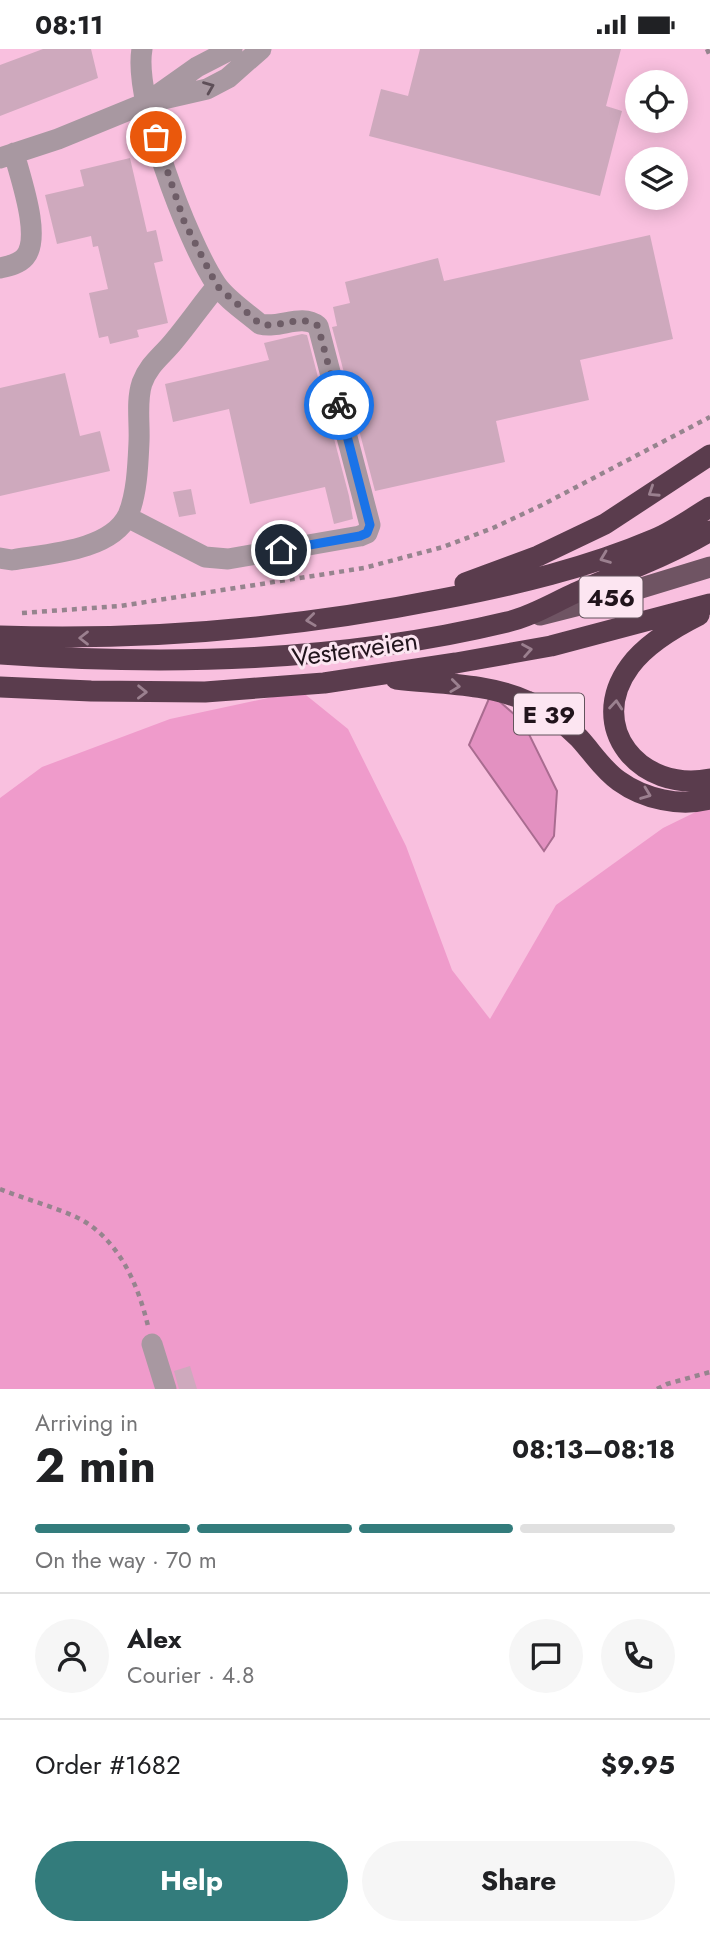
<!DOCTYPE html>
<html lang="en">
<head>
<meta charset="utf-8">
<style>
	:root { --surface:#fff; --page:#f6f6f6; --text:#202124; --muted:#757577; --line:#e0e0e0; --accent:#337c7c }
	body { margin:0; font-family:Jost,sans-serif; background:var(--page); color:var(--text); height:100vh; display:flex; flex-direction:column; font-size:26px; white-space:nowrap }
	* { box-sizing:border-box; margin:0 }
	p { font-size:23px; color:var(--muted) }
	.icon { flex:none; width:38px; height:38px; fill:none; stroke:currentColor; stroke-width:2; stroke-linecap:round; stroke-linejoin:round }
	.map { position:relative; height:1340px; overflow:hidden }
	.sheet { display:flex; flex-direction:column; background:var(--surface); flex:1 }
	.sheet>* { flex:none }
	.controls { position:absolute; left:625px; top:21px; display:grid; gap:14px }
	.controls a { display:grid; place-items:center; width:63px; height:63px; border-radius:50%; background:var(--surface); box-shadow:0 4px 18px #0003; font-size:35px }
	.pin { position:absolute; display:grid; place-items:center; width:60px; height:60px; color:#fff; margin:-30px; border:4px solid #fff; border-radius:50%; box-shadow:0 2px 7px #0007 }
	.courier { position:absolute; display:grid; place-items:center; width:70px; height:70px; margin:-35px; border:5px solid #1a73e8; border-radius:50%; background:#fff; color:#222; box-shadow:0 2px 9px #0007 }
	.summary em { font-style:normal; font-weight:700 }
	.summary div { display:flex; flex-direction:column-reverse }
	.summary { display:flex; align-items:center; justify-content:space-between; height:119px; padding:0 35px }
	h1 { font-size:46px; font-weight:700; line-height:52px }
	.bar { display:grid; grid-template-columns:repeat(4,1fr); gap:10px 7px; align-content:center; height:84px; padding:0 35px }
	.bar i { height:9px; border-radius:5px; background:var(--line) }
	.bar .current { background:var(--accent) }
	.bar p { grid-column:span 4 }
	.line { display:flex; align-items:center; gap:18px; padding:0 35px; border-top:2px solid var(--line) }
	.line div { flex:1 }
	.round { display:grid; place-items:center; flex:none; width:74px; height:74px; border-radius:37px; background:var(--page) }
	.button { display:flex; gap:14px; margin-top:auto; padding:14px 35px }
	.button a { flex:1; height:80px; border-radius:42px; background:var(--accent); color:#fff; font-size:28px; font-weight:700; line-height:80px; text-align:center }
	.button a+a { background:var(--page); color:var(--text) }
	.status { display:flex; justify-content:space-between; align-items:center; height:49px; padding:0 35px; background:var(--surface); direction:ltr }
	.status svg { height:19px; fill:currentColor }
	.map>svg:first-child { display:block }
	.green { fill:#f9c0df; fill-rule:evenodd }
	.forest { fill:#ef9bcb }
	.water { fill:#e391c1; stroke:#a96c90; stroke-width:2 }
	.building { fill:#cea9bd }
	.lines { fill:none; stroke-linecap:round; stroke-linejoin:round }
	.path { stroke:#96848e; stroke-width:4.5; stroke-dasharray:5 5; stroke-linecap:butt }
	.minor { stroke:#a898a1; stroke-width:21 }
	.major { stroke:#6f5463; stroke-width:21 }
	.highway { stroke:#5a3c4d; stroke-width:21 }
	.oneway { stroke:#5e4f58 }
	.oneway2 { stroke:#9b808f }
	.done { stroke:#6e5d67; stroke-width:7; stroke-dasharray:0 12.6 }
	.route { stroke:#1a73e8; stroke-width:9 }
	.labels { text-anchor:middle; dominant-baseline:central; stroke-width:6; stroke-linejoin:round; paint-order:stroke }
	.shield { fill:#fce5f1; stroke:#63535c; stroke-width:2 }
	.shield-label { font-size:24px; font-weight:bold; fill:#21141c }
	.street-label { font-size:26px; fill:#21141c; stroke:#fce5f1 }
</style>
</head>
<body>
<div class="status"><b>08:11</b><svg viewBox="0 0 49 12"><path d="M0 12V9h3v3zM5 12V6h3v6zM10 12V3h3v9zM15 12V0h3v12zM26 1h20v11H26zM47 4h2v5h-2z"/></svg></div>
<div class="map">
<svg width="710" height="1340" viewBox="0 0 710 1340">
	<rect width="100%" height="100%" fill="#fce5f1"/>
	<path class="green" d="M0,0H710V1340H0ZM637,33H676V72H637ZM637,110H676V149H637Z"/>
	<path class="forest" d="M301,642L348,680L406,797L452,921L490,970L556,856L663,779L710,756V1340H0V749L42,718L170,670Z"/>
	<path class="water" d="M491,645L523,673L557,742L554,787L544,802L469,696Z"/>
	<path class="building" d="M43,0H91L98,29L0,67V16Z
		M420,0H621L606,57L622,62L600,147L369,87L381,40L408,47Z
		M130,109L147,183L156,181L163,212L154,214L168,274L137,281L139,288L110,295L108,287L99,289L89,244L108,240L98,197L93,198L91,187L57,195L45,146L84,137L80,121Z
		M650,186L673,290L580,311L589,351L496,372L505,413L375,442L332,278L337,277L333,258L350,254L345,233L438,209L444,232Z
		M302,285L307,286L349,447L353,470L334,475L325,438L250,455L229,360L173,373L165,335L269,311L264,294Z
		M65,324L80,387L100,382L110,422L0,447V339Z
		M191,440L196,465L179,468L173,443Z
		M190,1317L197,1340H179L174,1322Z"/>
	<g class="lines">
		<path class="path" d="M707,0L710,7
			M22,564L120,557L364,519L443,498L493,479L542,456L710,368
			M0,1140C25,1150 52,1157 76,1168C118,1188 138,1235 148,1277
			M657,1340L667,1335L710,1323"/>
		<path class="minor" d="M156,47L197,18L232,0
			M0,109L58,90L146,54L207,40L228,29L261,0
			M0,219C9,217 19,215 25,208C42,188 20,128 14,104
			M127,468L205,508L228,510L360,487L367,484L370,476L318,277C301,264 280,280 260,275C246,263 226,250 216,235C187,192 133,49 142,0
			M0,509L12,511C46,505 111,502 128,466C137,445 138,415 139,393C140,374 136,352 142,334C149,315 162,307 174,292C189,274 202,255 217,237
			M152,1295L166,1340"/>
		<path class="major" d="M540,566L615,547L710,518"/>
		<path class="highway" d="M465,534L538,507L605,475L710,406
			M699,566C675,578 646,595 630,617C585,678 640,744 710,730
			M0,587C148,592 296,579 442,550C515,536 587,519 655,490C674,482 692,469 710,458
			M0,605C169,617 341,613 507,573C530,568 553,554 575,544C620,524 668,507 710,482
			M396,630C439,635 487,634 527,652C546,660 564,674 579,689C592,703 603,721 619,732C644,750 680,758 710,750
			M0,638L91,642L205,643L324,634L456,614L551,597L710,555"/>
	</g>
	<defs><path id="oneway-chevron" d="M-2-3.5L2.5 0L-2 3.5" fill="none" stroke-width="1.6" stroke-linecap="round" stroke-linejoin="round" transform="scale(1.75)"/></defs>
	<use class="oneway" href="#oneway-chevron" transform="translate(209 38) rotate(-22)"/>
	<g class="oneway2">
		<use href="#oneway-chevron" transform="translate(653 443) rotate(147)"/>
		<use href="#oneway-chevron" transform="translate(605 509) rotate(159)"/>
		<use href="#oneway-chevron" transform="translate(311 571) rotate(173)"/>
		<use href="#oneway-chevron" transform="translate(84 589) rotate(180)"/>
		<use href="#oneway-chevron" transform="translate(527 601) rotate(-10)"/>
		<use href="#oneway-chevron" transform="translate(455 637) rotate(7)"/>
		<use href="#oneway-chevron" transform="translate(142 643) rotate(1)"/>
		<use href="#oneway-chevron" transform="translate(616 656) rotate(-85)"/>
		<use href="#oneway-chevron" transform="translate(646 745) rotate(21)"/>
	</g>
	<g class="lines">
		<path class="done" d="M156,88L184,172L217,237L260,275C280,280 301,264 318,277L339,356"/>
		<path class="route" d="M281,501L360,487L367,484L370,476L339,356"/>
	</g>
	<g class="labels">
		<g class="shield">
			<rect x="579.5" y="527.5" width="63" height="41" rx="5"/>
			<rect x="514" y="644.5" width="70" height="41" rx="5"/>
		</g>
		<g class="shield-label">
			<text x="611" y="548">456</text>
			<text x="549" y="665">E 39</text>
		</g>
		<g class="street-label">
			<text transform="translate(355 600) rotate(-8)">Vesterveien</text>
		</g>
	</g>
</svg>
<div class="controls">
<a><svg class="icon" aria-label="locate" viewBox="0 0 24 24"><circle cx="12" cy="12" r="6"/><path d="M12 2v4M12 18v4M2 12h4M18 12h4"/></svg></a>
<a><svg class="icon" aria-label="layers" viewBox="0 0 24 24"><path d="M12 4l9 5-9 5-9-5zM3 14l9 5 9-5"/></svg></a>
</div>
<div class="pin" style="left:156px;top:88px;background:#ea580c"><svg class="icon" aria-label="bag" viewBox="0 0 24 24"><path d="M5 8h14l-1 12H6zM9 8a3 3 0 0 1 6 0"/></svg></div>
<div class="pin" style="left:281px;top:501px;background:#1f2937"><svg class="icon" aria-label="home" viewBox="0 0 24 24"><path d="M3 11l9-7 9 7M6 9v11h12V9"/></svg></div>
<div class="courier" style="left:339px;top:356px"><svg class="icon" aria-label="bike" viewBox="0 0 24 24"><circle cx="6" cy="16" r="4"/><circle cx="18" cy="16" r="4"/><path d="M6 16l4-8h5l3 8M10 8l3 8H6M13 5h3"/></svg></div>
</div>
<section class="sheet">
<div class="summary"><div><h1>2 min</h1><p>Arriving in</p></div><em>08:13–08:18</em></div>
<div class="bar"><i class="current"></i><i class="current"></i><i class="current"></i><i></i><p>On the way · 70 m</p></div>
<div class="line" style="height:126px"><a class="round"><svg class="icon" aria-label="person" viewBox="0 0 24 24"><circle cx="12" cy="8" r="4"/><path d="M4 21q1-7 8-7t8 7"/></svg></a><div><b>Alex</b><p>Courier · 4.8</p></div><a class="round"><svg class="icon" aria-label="chat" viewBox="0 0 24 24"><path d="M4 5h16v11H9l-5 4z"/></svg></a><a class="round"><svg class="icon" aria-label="phone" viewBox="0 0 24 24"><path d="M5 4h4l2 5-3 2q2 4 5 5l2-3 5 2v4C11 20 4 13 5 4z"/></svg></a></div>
<div class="line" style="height:91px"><div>Order #1682</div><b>$9.95</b></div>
<div class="button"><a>Help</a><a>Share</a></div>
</section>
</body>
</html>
